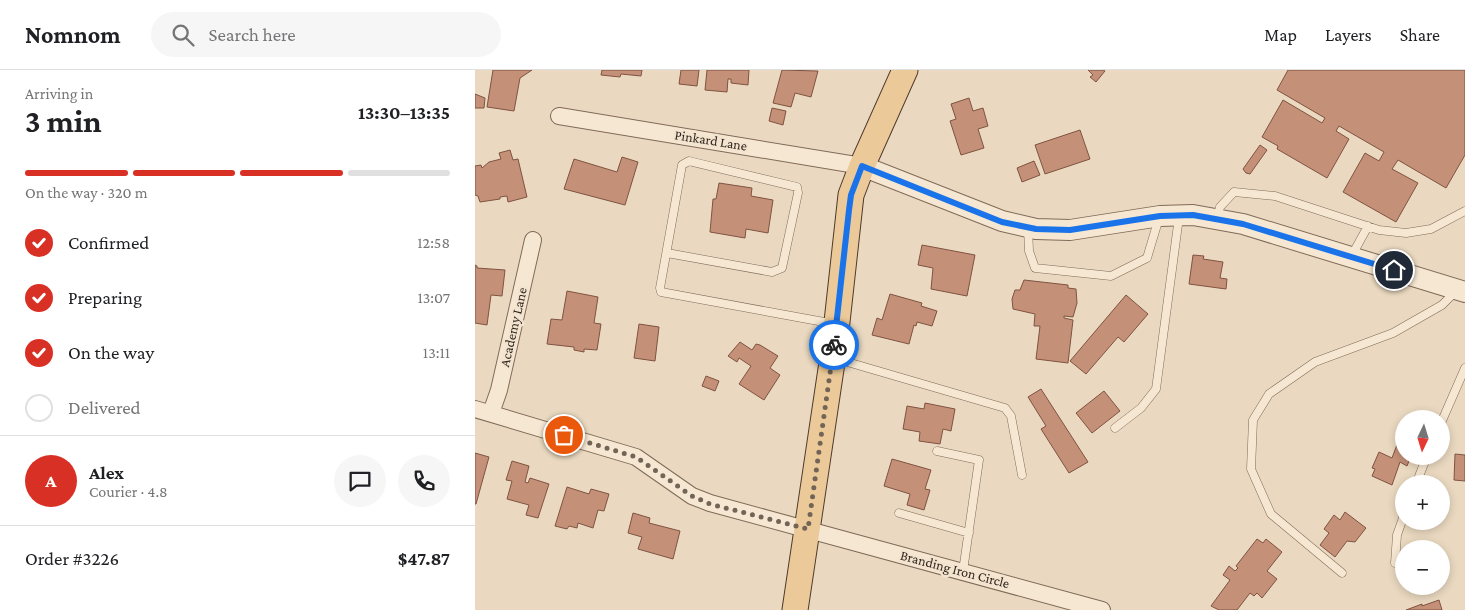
<!DOCTYPE html>
<html lang="en">
<head>
<meta charset="utf-8">
<style>
	:root { --surface:#fff; --page:#f6f6f6; --text:#202124; --muted:#757577; --line:#e0e0e0; --accent:#d93025 }
	body { margin:0; font-family:"Crimson Pro",serif; background:var(--page); color:var(--text); height:100vh; display:flex; flex-direction:column; font-size:19px; white-space:nowrap }
	* { box-sizing:border-box; margin:0 }
	p { font-size:16px; color:var(--muted) }
	.icon { flex:none; width:28px; height:28px; fill:none; stroke:currentColor; stroke-width:2; stroke-linecap:round; stroke-linejoin:round }
	.map { position:relative; flex:1; overflow:hidden }
	.side { display:flex; flex-direction:column; background:var(--surface); width:475px }
	.side>* { flex:none }
	.needle { width:32px; rotate:184deg }
	.controls { position:absolute; left:920px; top:340px; display:grid; gap:10px }
	.controls a { display:grid; place-items:center; width:55px; height:55px; border-radius:50%; background:var(--surface); box-shadow:0 2px 8px #0003; font-size:25px }
	.pin { position:absolute; display:grid; place-items:center; width:42px; height:42px; color:#fff; margin:-21px; border:2px solid #fff; border-radius:50%; box-shadow:0 1px 5px #0007 }
	.courier { position:absolute; display:grid; place-items:center; width:50px; height:50px; margin:-25px; border:4px solid #1a73e8; border-radius:50%; background:#fff; color:#222; box-shadow:0 1px 6px #0007 }
	.head em { font-style:normal; font-weight:700 }
	.head div { display:flex; flex-direction:column-reverse }
	.head { display:flex; align-items:center; justify-content:space-between; height:85px; padding:0 25px }
	h1 { font-size:32px; font-weight:700; line-height:38px }
	.bar { display:grid; grid-template-columns:repeat(4,1fr); gap:8px 5px; align-content:center; height:60px; padding:0 25px }
	.bar i { height:6px; border-radius:4px; background:var(--line) }
	.bar .selected { background:var(--accent) }
	.bar p { grid-column:span 4 }
	.line { display:flex; align-items:center; gap:12px; padding:0 25px; border-top:1px solid var(--line) }
	.line div { flex:1 }
	.round { display:grid; place-items:center; flex:none; width:52px; height:52px; border-radius:26px; background:var(--page) }
	ol { padding:0 25px; list-style:none }
	li { display:flex; align-items:center; gap:15px; height:55px }
	li p { margin-inline-start:auto }
	li .icon { padding:5px; border-radius:50%; background:var(--accent); color:#fff; stroke-width:4 }
	li:last-child { color:var(--muted) }
	li i { width:28px; height:28px; border:2px solid var(--line); border-radius:50% }
	header { display:flex; align-items:center; gap:30px; box-sizing:border-box; height:70px; padding:0 25px; background:var(--surface); border-bottom:1px solid var(--line) }
	header strong { font-size:24px }
	nav { display:flex; gap:28px; margin-inline-start:auto; font-size:18px }
	.search { width:350px; height:45px; background:var(--page); display:flex; align-items:center; gap:12px; box-sizing:border-box; padding:0 18px; border-radius:28px; color:var(--muted); font-size:19px }
	main { display:flex; flex:1; min-height:0 }
	.map>svg:first-child { display:block }
	.building { fill:#c59078; stroke:#7f5341 }
	.lines { fill:none; stroke-linecap:round; stroke-linejoin:round }
	.service-casing { stroke:#816a59; stroke-width:9 }
	.minor-casing { stroke:#816a59; stroke-width:18 }
	.tertiary-casing { stroke:#816a59; stroke-width:22 }
	.primary-casing { stroke:#4f3a2e; stroke-width:27 }
	.service { stroke:#f6e7d2; stroke-width:8 }
	.minor { stroke:#f6e7d2; stroke-width:16 }
	.tertiary { stroke:#f6e7d2; stroke-width:20 }
	.primary { stroke:#ebc999; stroke-width:25 }
	.done { stroke:#726456; stroke-width:5; stroke-dasharray:0 9 }
	.route { stroke:#1a73e8; stroke-width:6 }
	.labels { text-anchor:middle; dominant-baseline:central; stroke-width:5; stroke-linejoin:round; paint-order:stroke }
	.street-label { font-size:14px; fill:#32251d; stroke:#f2e4cf }
</style>
</head>
<body>
<header>
<strong>Nomnom</strong>
<div class="search"><svg class="icon" aria-label="search" viewBox="0 0 24 24"><circle cx="10" cy="10" r="6"/><path d="M15 15l6 6"/></svg>Search here</div>
<nav><a>Map</a><a>Layers</a><a>Share</a></nav>
</header>
<main>
<section class="side">
<div class="head"><div><h1>3 min</h1><p>Arriving in</p></div><em>13:30–13:35</em></div>
<div class="bar"><i class="selected"></i><i class="selected"></i><i class="selected"></i><i></i><p>On the way · 320 m</p></div>
<ol>
<li><svg class="icon" aria-label="check" viewBox="0 0 24 24"><path d="M5 12l5 5 9-10"/></svg>Confirmed<p>12:58</p></li>
<li><svg class="icon" aria-label="check" viewBox="0 0 24 24"><path d="M5 12l5 5 9-10"/></svg>Preparing<p>13:07</p></li>
<li><svg class="icon" aria-label="check" viewBox="0 0 24 24"><path d="M5 12l5 5 9-10"/></svg>On the way<p>13:11</p></li>
<li><i></i>Delivered</li>
</ol>
<div class="line" style="height:90px"><b class="round" style="background:var(--accent);color:#fff">A</b><div><b>Alex</b><p>Courier · 4.8</p></div><a class="round"><svg class="icon" aria-label="chat" viewBox="0 0 24 24"><path d="M4 5h16v11H9l-5 4z"/></svg></a><a class="round"><svg class="icon" aria-label="phone" viewBox="0 0 24 24"><path d="M5 4h4l2 5-3 2q2 4 5 5l2-3 5 2v4C11 20 4 13 5 4z"/></svg></a></div>
<div class="line" style="height:65px"><div>Order #3226</div><b>$47.87</b></div>
</section>
<div class="map">
<svg width="990" height="540" viewBox="0 0 990 540">
	<rect width="100%" height="100%" fill="#ead9c0"/>
	<path class="building" d="M18,0H57L45,8L39,41L12,37Z
		M127,0H167L166,6L146,4L145,7L126,5Z
		M206,0H224L222,16L204,14Z
		M232,0H274L273,15L256,13V9H253L252,22L230,20Z
		M307,0L343,1L336,27L320,23L316,37L298,33Z
		M613,0H628L630,1L621,12L615,7L618,5Z
		M813,0H990V85L971,118L923,90L917,99L943,113L921,152L868,122L890,83L904,91L909,82L864,56L861,61L874,69L852,108L802,79L803,76L787,67L808,30L847,53L850,48L802,20Z
		M0,24L10,28L9,38H0Z
		M494,28L498,41L508,38L513,56L503,59L509,78L486,85L475,51L481,49L476,34Z
		M297,38L311,41L308,55L294,51Z
		M605,60L615,89L570,104L560,75Z
		M785,75L792,80L775,104L771,103L768,99Z
		M35,80L38,90L43,89L52,127L33,132L32,126L25,127V129L5,132L3,126L0,125V96L6,95L7,98L14,92L26,89L24,83Z
		M147,87L163,92L150,135L89,119L99,89L142,102Z
		M559,91L565,105L547,112L542,98Z
		M244,113L277,118L276,126L298,130L293,163L271,159L270,168L235,162L238,129H241Z
		M447,175L500,185L492,226L456,219L458,198L443,195Z
		M718,185L729,186L728,189L748,192L745,208L752,209L751,219L714,214Z
		M0,195L2,196V198L30,200L27,226L16,225L12,255L0,253Z
		M549,210L593,215V218L601,219L602,233L598,247L589,246V248L598,250L593,293L561,289L565,256H559L560,244L538,239L537,229L540,220H545Z
		M92,221L123,227L119,253L126,254L122,280L109,279V282L99,280V277L72,274L76,249L87,250Z
		M415,224L447,233L446,236L462,241L457,256L442,252L441,256L439,255L434,274L397,265L402,248L407,250Z
		M651,225L673,244L649,272L643,267L611,304L595,291Z
		M164,254L184,257L180,291L159,288Z
		M265,272L277,280L281,274L285,275L303,286L295,298L305,305L289,330L264,314L276,296L264,288L262,292L253,286Z
		M231,306L244,311L240,321L227,316Z
		M566,319L613,392L594,403L566,359L571,356L553,327Z
		M629,321L645,341L617,363L601,343Z
		M450,333L480,339L476,361L468,359L465,374L444,371L445,362L428,359L432,336L449,339Z
		M926,364L929,365V386H936L932,396L925,392L917,415L897,406L900,399L897,398L904,382L917,388Z
		M0,383L14,387L1,434H0Z
		M980,384L990,385V411L979,410Z
		M417,389L456,400L450,419L455,420L449,440L432,435L435,424L409,416Z
		M37,391L54,396L50,412L53,413L55,408L74,414L63,448L51,445L54,435L32,429L37,411L31,410Z
		M92,417L114,424L116,419L134,424L129,441L123,440L118,458L103,453L102,458L94,456L92,459L80,456Z
		M870,442L891,458L880,472L872,471L860,487L845,475L854,463L849,459L859,445L865,450Z
		M158,443L175,448L174,453L205,461L198,489L163,479L167,467L153,463Z
		M782,469L788,473L791,469L807,482L792,501L802,509L787,528L782,523L779,526L775,523L762,540H744L736,536L755,510L748,505L754,496L760,501L763,498L761,496Z
		M964,530L967,540H931L947,534V536Z"/>
	<g class="lines">
		<g class="service-casing">
			<path id="service" d="M742,149L745,137L759,122L800,126L904,160L931,163L956,159L990,141
				M553,157L554,181L560,198L636,206L672,188L684,148
				M192,183L297,202L307,198L323,123L322,117L214,91L207,95L185,218L186,222L360,254
				M876,187L893,156
				M362,289L530,338L536,346L547,405
				M966,353L990,298
				M640,358L666,338L681,319L704,147
				M462,381L504,390L488,501
				M941,414L952,386
				M424,443L494,463
				M920,493L922,465L929,445
				M867,503L796,444L776,399L778,350L794,324L840,292L918,263L967,235L981,221"/>
		</g>
		<g class="minor-casing">
			<path id="minor" d="M84,46L387,96
				M0,339L161,387L217,426L235,433L627,540
				M16,343L24,320L58,170"/>
		</g>
		<g class="tertiary-casing">
			<path id="tertiary" d="M387,96L527,151L561,159L595,160L685,146L718,145L768,154L990,222"/>
		</g>
		<g class="primary-casing">
			<path id="primary" d="M320,540L359,279L376,125L387,96L430,0"/>
		</g>
		<use href="#service" class="service"/>
		<use href="#minor" class="minor"/>
		<use href="#tertiary" class="tertiary"/>
		<use href="#primary" class="primary"/>
	</g>
	<g class="lines">
		<path class="done" d="M89,365L161,387L217,426L235,434L333,459L359,275"/>
		<path class="route" d="M359,275L374,140L376,125L387,96L527,152L561,159L595,160L685,146L718,145L768,154L919,200"/>
	</g>
	<g class="labels">
		<g class="street-label">
			<text transform="translate(236 70) rotate(9)">Pinkard Lane</text>
			<text transform="translate(38 257) rotate(-77)">Academy Lane</text>
			<text transform="translate(480 499) rotate(15)">Branding Iron Circle</text>
		</g>
	</g>
</svg>
<div class="controls">
<a><svg class="needle" viewBox="-14 -14 28 28"><path d="M0-13l5 13h-10z" fill="#e53935"/><path d="M0 13l5-13h-10z" fill="#757577"/></svg></a>
<a>+</a>
<a>−</a>
</div>
<div class="pin" style="left:89px;top:365px;background:#ea580c"><svg class="icon" aria-label="bag" viewBox="0 0 24 24"><path d="M5 8h14l-1 12H6zM9 8a3 3 0 0 1 6 0"/></svg></div>
<div class="pin" style="left:919px;top:200px;background:#1f2937"><svg class="icon" aria-label="home" viewBox="0 0 24 24"><path d="M3 11l9-7 9 7M6 9v11h12V9"/></svg></div>
<div class="courier" style="left:359px;top:275px"><svg class="icon" aria-label="bike" viewBox="0 0 24 24"><circle cx="6" cy="16" r="4"/><circle cx="18" cy="16" r="4"/><path d="M6 16l4-8h5l3 8M10 8l3 8H6M13 5h3"/></svg></div>
</div>
</main>
</body>
</html>
